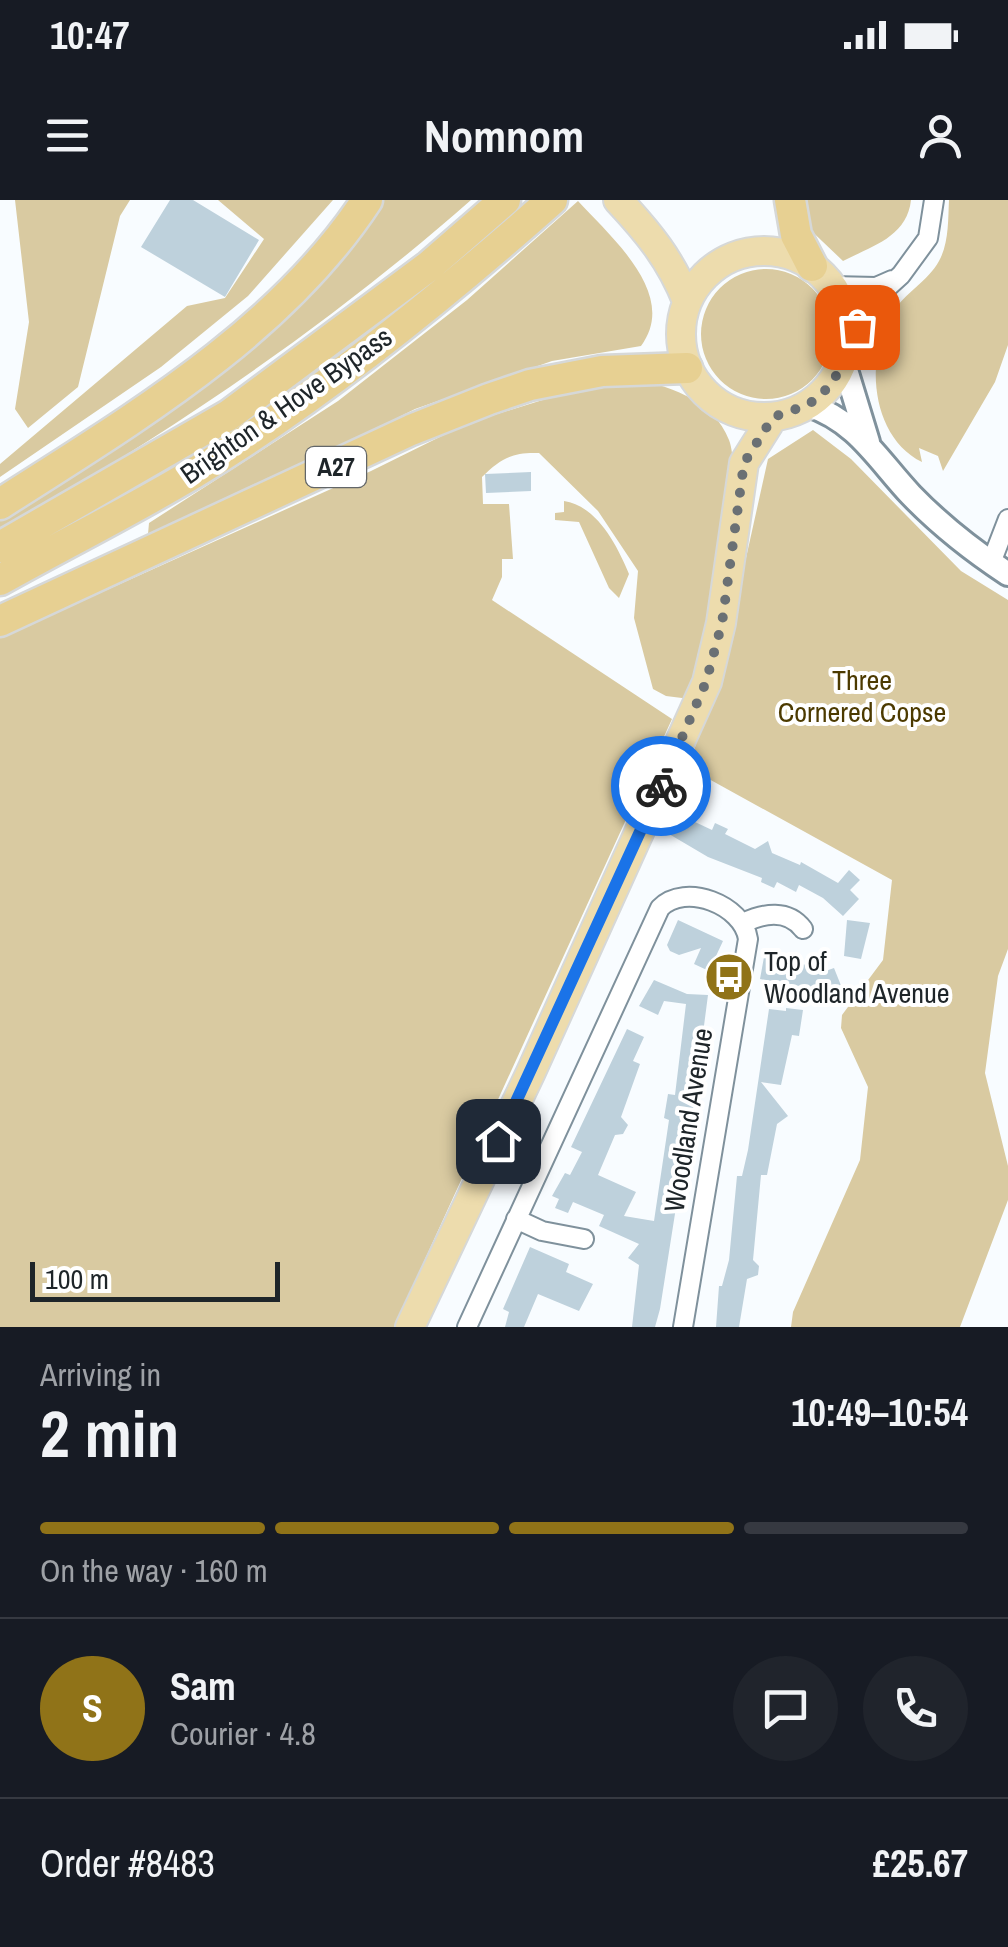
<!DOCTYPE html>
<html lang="en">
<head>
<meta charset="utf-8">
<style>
	:root { --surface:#171b24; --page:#20242c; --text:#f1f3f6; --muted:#9ea1a6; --line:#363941; --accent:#907318 }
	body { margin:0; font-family:"Archivo Narrow",sans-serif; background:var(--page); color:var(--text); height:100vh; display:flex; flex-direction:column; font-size:38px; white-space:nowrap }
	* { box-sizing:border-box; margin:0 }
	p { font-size:32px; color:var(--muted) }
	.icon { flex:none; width:55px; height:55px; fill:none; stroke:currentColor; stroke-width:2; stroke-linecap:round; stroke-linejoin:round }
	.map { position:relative; height:1127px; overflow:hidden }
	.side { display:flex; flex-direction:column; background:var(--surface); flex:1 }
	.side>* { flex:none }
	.scale { position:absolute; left:30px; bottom:25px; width:250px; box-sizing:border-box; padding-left:10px; border:5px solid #1e2529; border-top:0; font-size:28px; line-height:35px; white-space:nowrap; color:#1e2529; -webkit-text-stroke:8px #fff; paint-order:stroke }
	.pin { position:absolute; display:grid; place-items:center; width:85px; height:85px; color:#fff; margin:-42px; border-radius:20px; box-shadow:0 5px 15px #0006 }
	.courier { position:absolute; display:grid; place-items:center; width:100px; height:100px; margin:-50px; border:8px solid #1a73e8; border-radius:50%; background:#fff; color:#222; box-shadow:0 2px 12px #0007 }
	.headline em { font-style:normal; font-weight:800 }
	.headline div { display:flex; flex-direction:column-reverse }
	.headline { display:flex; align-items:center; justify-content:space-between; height:170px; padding:0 40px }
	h1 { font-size:65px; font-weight:800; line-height:75px }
	.bar { display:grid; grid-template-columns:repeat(4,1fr); gap:15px 10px; align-content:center; height:120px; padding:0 40px }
	.bar i { height:12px; border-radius:8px; background:var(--line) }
	.bar .on { background:var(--accent) }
	.bar p { grid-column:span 4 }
	.line { display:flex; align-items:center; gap:25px; padding:0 40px; border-top:2px solid var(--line) }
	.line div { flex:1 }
	.round { display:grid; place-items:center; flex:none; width:105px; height:105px; border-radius:52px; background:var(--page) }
	.status { display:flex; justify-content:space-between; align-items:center; height:70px; padding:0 50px; background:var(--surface); direction:ltr }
	.status svg { height:28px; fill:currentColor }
	header { display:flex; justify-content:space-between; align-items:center; height:130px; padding:0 40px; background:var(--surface); font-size:45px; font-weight:800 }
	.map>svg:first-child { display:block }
	.green { fill:#d9caa1 }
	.building { fill:#bed1dc }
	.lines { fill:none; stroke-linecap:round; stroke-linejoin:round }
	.minor-casing { stroke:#7f919c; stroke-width:22 }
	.tertiary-casing { stroke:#7f919c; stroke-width:28 }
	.primary-casing { stroke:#d6d8d8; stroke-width:32 }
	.trunk-casing { stroke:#d6d8d8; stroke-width:35 }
	.minor { stroke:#fff; stroke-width:18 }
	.tertiary { stroke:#fff; stroke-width:22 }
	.primary { stroke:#eddcad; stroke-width:28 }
	.trunk { stroke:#e7d092; stroke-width:30 }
	.done { stroke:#6a7074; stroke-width:10; stroke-dasharray:0 18 }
	.route { stroke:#1a73e8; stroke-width:12 }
	.labels { text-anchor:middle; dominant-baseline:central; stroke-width:8; stroke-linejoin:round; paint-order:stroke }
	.shield { fill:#fff; stroke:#626669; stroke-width:2.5 }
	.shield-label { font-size:25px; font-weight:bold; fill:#1e2529 }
	.street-label { font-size:28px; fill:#1e2529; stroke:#fff }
	.park-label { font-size:28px; fill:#4c3a00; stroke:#fff }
	.poi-label { font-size:28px; fill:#1e2529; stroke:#fff; text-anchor:start }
</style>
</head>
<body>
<div class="status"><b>10:47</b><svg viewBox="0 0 49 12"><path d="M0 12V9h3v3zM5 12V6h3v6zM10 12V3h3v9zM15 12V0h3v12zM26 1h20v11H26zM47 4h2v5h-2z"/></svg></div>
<header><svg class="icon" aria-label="menu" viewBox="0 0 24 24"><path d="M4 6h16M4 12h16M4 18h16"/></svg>Nomnom<svg class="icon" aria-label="person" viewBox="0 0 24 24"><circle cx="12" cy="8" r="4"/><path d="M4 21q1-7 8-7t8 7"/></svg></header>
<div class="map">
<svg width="1008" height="1127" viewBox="0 0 1008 1127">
	<rect width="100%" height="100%" fill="#f8fcff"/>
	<path class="green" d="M15,0H130L120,16L78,187L28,228L15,209L29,122Z
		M218,0H333L248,96L161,167L0,277V264L187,106L225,98L264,39Z
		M381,0H471C327,127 167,235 0,330V313L56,280Z
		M802,0H911C907,37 872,46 843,61L801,21Z
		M949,0H1008V145L995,182L943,271L938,256L919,248L922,262C871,237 864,158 892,113C905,93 928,81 939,61C949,43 948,20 949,0Z
		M578,1C612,38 679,95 641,146L552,161L415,209L282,276L148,334L149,323L338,201L467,100Z
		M701 134a65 65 0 1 1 130 0a65 65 0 1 1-130 0Z
		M627,179C665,183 714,200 729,240C746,285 703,447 690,499L666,496L653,489L634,418L638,371L598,311L539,253C513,252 501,258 482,277L483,304H509L513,359H502V377L492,400L672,519L394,1127H0V438L371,271L468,223L578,189Z
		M813,230L851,259L961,371L1008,400V749L998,776L985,873L1008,966V1000L960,1127H791L793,1112L860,960L868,887L841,828L842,815L883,760L892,680L689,568L734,412L768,259Z
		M564,301C597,306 617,345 629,374L619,398L609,388L579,322L555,320V313L564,312Z"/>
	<path class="building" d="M170,0H193L259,40L225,97L141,47Z
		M531,272V291L486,293L485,274Z
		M678,614L712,630L715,623L728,629L725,634L755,649L768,641L772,653L800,665L801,662L838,683L849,670L860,680L850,690L859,699L843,716L823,698L799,685L796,692L777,682L774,688L761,682L762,678L708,657L669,634Z
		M678,720L723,741L709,771L694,764L701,748L679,755L670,751L667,745Z
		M847,720L870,723L861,759L844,756Z
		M764,757L818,767L820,773L834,768L842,788L833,792L760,779Z
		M654,780L687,794L708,795L681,1002L677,1001L660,1109L655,1127H632L639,1065L628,1058L639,1044L599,1026L604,1015L573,1002L568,1013L555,1008L559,999L552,996L565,973L570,975L582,952L571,947L627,829L644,837L633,861L640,864L621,917L628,925L623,934L615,935L598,975L636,992L624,1016L654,1021L669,920L664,918L668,894L675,895L686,804L664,801L658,815L639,806Z
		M786,808L803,810L799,836L792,835L781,885L761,882L788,916L777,924L767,975H761L753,1060L759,1066L758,1075L747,1079L739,1127H716L719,1086H722L729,1060L737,976H742L748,950L769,809L786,811Z
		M530,1047L569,1064L566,1072L593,1084L579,1111L538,1094L524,1127H505L509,1112L503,1109Z"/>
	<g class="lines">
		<g class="minor-casing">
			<path id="minor" d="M832,86L876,87L892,80
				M846,148L868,105L901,75L928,38L934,0
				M991,363L1008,319
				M743,723C764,713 788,709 803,729
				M516,1019L542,1031L584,1039
				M467,1127L660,708C685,682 743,705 748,739L683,1127"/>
		</g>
		<g class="tertiary-casing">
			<path id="tertiary" d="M843,160L868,242
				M808,205C857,221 878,260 911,295C941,326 973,351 1008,374"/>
		</g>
		<g class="primary-casing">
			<path id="primary" d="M618,0C648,32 671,60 687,101
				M681 134a83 83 0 1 1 166 0a83 83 0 1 1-166 0Z
				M410,1127L531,872L707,482L721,423L744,263L773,217"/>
		</g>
		<g class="trunk-casing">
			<path id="trunk" d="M790,0L796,35L812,66
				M0,304C131,220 280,133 367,0
				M0,347L229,215L429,66L505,0
				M0,380C64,344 131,311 194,273C315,200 446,94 552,0
				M0,421L411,230L489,199L530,185L602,171L687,168"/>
		</g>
		<use href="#minor" class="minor"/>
		<use href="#tertiary" class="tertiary"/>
		<use href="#primary" class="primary"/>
		<use href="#trunk" class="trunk"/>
	</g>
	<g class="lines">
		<path class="done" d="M661,586L706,482L722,423L744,263L773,217L808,205L823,193L835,178L857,127"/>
		<path class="route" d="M498,941L661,586"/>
	</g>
	<defs>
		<g id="bus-disc" transform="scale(2.5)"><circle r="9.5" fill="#907318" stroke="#fff"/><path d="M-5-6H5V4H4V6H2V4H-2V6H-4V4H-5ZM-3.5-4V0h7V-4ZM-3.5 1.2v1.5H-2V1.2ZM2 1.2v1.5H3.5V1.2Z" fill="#fff"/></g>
	</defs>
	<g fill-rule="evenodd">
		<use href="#bus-disc" x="729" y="777"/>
	</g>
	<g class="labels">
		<rect class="shield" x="306" y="247" width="60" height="40" rx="8"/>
		<g class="shield-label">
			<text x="336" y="267">A27</text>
		</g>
		<g class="street-label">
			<text transform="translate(286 205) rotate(-35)">Brighton &amp; Hove Bypass</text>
			<text transform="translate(688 920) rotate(-81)">Woodland Avenue</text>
		</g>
		<g class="park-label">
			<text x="862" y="480">Three<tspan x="862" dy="32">Cornered Copse</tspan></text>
		</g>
		<g class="poi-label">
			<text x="764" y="761">Top of<tspan x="764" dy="32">Woodland Avenue</tspan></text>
		</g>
	</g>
</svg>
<div class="scale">100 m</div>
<div class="pin" style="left:857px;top:127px;background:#ea580c"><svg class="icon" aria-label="bag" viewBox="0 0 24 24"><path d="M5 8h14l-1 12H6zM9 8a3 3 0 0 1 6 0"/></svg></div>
<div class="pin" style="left:498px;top:941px;background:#1f2937"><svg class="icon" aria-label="home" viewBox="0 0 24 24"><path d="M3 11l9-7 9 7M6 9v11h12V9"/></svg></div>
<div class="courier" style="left:661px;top:586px"><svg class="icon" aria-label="bike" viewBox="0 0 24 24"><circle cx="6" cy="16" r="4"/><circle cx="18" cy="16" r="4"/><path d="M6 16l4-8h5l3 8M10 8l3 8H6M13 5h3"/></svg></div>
</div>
<section class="side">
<div class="headline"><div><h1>2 min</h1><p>Arriving in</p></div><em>10:49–10:54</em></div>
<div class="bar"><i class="on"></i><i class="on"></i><i class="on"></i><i></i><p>On the way · 160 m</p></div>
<div class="line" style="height:180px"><b class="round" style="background:var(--accent);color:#fff">S</b><div><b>Sam</b><p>Courier · 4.8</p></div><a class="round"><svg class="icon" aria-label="chat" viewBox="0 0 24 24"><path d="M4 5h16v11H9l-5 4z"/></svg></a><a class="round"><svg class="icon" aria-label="phone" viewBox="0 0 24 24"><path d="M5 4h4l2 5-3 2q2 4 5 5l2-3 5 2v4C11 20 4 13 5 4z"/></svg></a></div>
<div class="line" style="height:130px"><div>Order #8483</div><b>£25.67</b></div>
</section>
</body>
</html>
